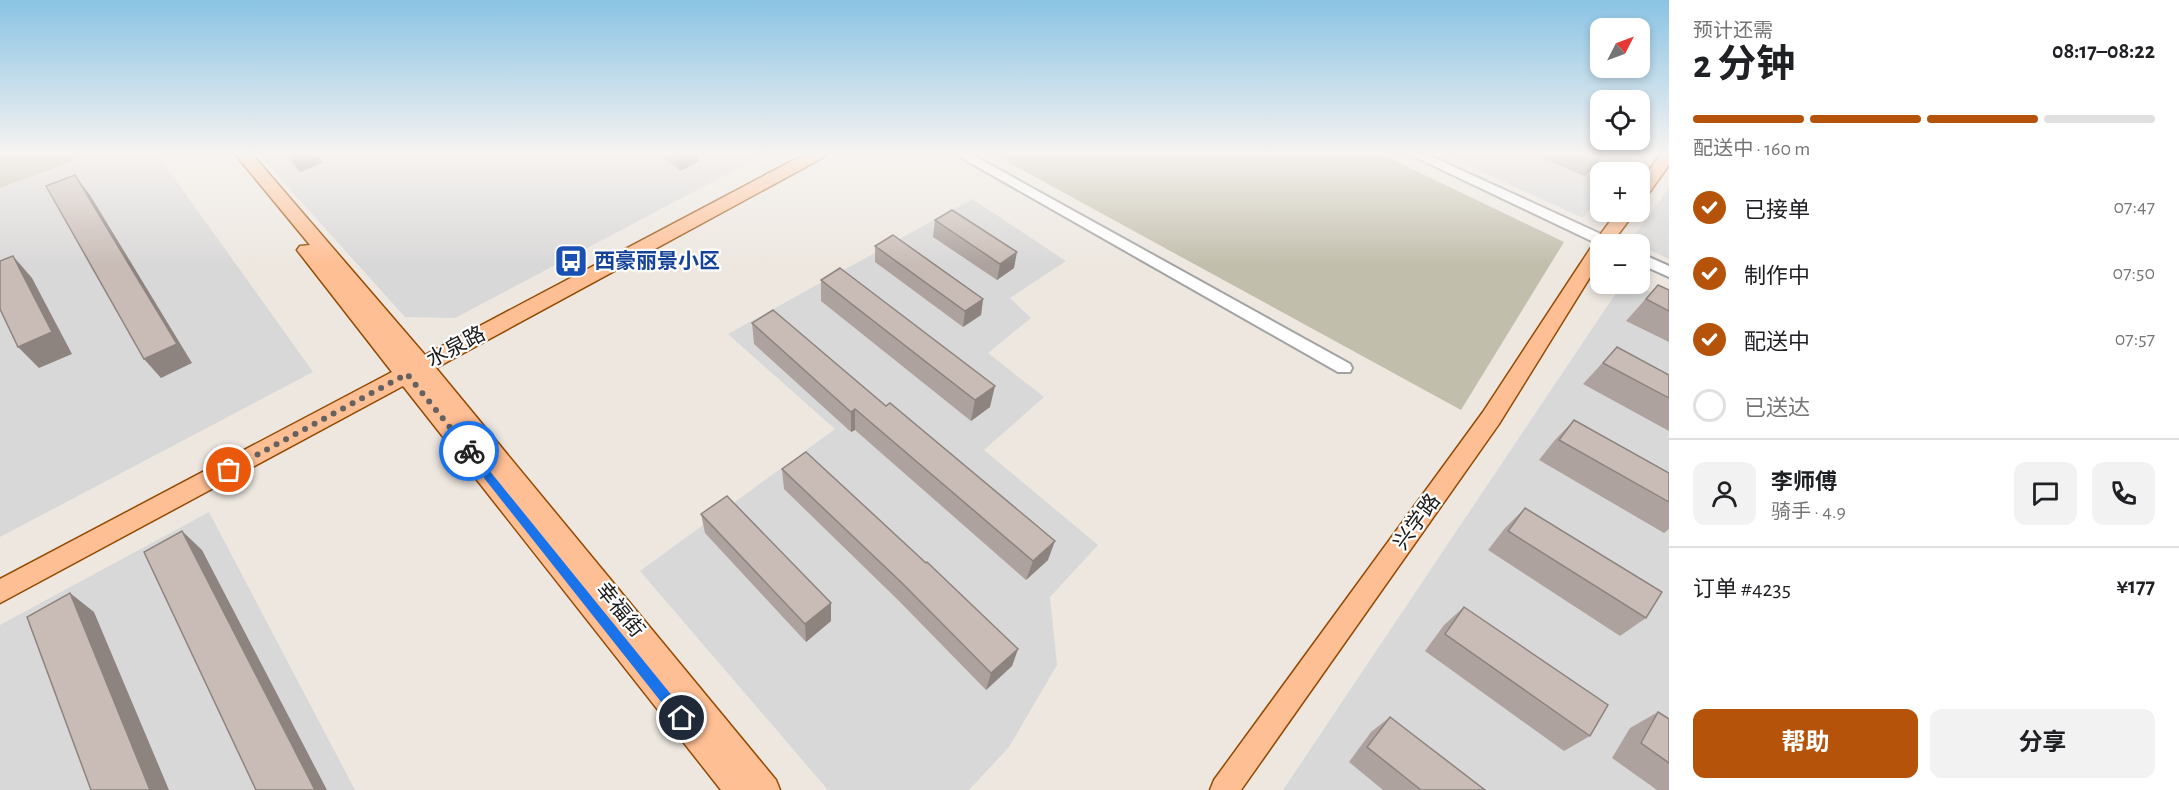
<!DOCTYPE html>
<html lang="zh">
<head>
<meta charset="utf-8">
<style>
	:root { --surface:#fff; --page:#f2f2f2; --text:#202124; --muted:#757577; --line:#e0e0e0; --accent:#b45309 }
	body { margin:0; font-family:"Alegreya Sans","Noto Sans SC",sans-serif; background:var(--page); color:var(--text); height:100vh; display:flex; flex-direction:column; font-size:22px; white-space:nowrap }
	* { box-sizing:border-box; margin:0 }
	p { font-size:20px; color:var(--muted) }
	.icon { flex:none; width:33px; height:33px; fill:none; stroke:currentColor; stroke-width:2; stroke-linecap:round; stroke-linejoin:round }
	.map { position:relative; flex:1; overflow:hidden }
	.panel { display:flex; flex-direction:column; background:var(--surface); width:510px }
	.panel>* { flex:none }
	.needle { width:39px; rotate:48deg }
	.tools { position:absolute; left:1590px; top:18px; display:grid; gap:12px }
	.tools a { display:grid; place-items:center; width:60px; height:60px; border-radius:12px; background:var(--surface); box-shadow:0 3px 9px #0003; font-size:30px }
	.pin { position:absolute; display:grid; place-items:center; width:51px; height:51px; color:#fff; margin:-26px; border:3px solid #fff; border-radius:50%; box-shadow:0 2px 6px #0007 }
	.courier { position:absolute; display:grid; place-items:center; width:60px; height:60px; margin:-30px; border:4px solid #1a73e8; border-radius:50%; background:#fff; color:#222; box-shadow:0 2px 8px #0007 }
	.overview em { font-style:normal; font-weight:700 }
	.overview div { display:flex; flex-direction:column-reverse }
	.overview { display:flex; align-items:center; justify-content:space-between; height:102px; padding:0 24px }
	h1 { font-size:39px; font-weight:700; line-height:45px }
	.bar { display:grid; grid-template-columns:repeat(4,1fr); gap:9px 6px; align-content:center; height:72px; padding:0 24px }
	.bar i { height:8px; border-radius:4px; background:var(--line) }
	.bar .on { background:var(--accent) }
	.bar p { grid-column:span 4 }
	.line { display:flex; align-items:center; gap:15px; padding:0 24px; border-top:2px solid var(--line) }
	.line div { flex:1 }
	.round { display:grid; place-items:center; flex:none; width:63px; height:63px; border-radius:12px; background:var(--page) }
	ol { padding:0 24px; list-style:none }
	li { display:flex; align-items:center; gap:18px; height:66px }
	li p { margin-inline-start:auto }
	li .icon { padding:6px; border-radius:50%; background:var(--accent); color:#fff; stroke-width:4 }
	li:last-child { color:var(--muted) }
	li i { width:33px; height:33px; border:3px solid var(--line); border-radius:50% }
	.primary-button { display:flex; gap:12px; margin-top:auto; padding:12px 24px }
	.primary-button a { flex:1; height:69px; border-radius:12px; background:var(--accent); color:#fff; font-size:24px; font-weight:700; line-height:69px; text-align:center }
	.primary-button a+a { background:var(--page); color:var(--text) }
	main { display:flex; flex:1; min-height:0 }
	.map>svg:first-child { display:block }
	.residential { fill:#d9d8d8 }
	.construction { fill:#c2beac }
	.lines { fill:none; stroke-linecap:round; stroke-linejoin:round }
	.tertiary-casing { stroke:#a2a2a2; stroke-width:4 }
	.primary-casing { stroke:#934a00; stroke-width:3 }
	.tertiary { fill:#fff; fill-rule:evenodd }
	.primary { fill:#ffbf94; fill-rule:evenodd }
	.wall { fill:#ada29d }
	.shaded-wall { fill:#8d847f }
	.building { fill:#c9bcb6; stroke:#8d847f; stroke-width:1.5 }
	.route { fill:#1a73e8 }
	.done { stroke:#646260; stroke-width:6; stroke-dasharray:0 10.8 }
	.labels { text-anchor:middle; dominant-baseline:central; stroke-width:4.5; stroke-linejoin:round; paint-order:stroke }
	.transit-label { font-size:21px; font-weight:bold; fill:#164399; stroke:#fff; text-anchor:start }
	.street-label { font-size:21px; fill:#1b1b1b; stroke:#fff }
</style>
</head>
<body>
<main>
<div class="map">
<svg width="1669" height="790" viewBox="0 0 1669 790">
	<rect width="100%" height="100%" fill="#ede7e0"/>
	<path class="residential" d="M92,154H157L313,372L0,537V188Z
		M258,154H765L455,318L405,317Z
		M1443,154H1635L1620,172H1600V196L1583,218Z
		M1669,188V259L1630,241Z
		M972,199L1066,261L1010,298L1031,318L988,353L1044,397L984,450L1098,545L1050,597L1057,665L1009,747L969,790H828L640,571L835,429L728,334Z
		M1622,284H1632L1669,301V790H1283Z
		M209,512L355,790H0V625Z"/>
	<path class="construction" d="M0,154H92L0,188Z
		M993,154H1381L1564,242L1461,410Z"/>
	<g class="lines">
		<g class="tertiary-casing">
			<path id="tertiary" d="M955,154H971L1350,364L1352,368L1350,372H1338Z
				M1409,154H1426L1616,241L1618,244L1600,245Z
				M1640,253L1669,266V277L1640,264Z"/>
		</g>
		<g class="primary-casing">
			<path id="primary" d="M235,154H252L425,355L805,154H826L824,157L436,368L776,780L780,790H721L403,386L0,603V579L392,372L297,250L300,246L310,245Z
				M1661,154H1669V165L1646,197L1640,198V182Z
				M1617,212H1635L1611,244H1600V261L1499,424L1241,790H1210L1214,780L1483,412L1594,243Z"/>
		</g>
		<use href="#tertiary" class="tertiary"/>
		<use href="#primary" class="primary"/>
	</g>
	<path class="wall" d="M284,154H318L322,163L300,172Z
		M658,154H698L699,161L680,171Z
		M1534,154H1604L1596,165L1584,176Z
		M935,220L1014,268L997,280L933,237Z
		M875,246L983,299L981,315L963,327L875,262Z
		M821,280L990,407L971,421L821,301Z
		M1658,285L1669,290V342L1626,321Z
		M752,323L886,406L1048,560L1026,580L855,430L851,432L754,344Z
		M1617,347L1669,375V431L1583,384Z
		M1574,420L1669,473V529L1664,533L1539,460L1554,441Z
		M782,469L926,563L1018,649L1012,666L986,690L899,601L784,489Z
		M1525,508L1646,618L1620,636L1488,550L1505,528Z
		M701,514L831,621L806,642L705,533Z
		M1464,607L1590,736L1564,751L1425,651L1444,625Z
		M1658,712L1669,719V790H1657L1612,758L1630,728Z
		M1390,717L1485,790H1383L1349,762L1371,732Z"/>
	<path class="shaded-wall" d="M295,154H318L322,163L300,172L291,156Z
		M679,154H698L699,161L680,171L677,155Z
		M1602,154H1604L1596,165L1584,176L1596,160Z
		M75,175L90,195L192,363L161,378L144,359Z
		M1017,252L1014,268L997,280L1000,264Z
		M13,256L32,278L72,354L39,368L18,347Z
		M983,299L981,315L963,327L965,311Z
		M995,386L990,407L971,421L975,400Z
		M855,409V430L851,432V412Z
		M182,531L202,550L327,790H315Z
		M1055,541L1048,560L1026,580L1033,561Z
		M70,593L94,612L169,790H150Z
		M831,603V621L806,642L805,624Z
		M1018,649L1012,666L986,690L991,673Z"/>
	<path class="building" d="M1583,154H1602L1596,160Z
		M75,175L177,344L144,359L46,186Z
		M952,210L1017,252L1000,264L935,220Z
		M893,235L983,299L965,311L875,246Z
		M13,256L52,332L18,347L0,309V261Z
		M840,268L995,386L975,400L821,280Z
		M1658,285L1669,290V311L1646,299Z
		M773,310L886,406L890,403L1055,541L1033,561L855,409L851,412L752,323Z
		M1617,347L1669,375V398L1603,363Z
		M1574,420L1669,473V502L1559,440Z
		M806,452L926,563L927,562L1018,649L991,673L902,583L782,469Z
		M727,496L831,603L805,624L701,514Z
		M1525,508L1662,592L1646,618L1508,531Z
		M182,531L315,790H256L144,552Z
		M70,593L150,790H91L27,617Z
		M1464,607L1608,705L1590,736L1445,634Z
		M1658,712L1669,719V763L1641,743Z
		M1390,717L1485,790H1421L1367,747Z"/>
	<linearGradient id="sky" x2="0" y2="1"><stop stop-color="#8ac3e4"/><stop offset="0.58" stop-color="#f7f4f1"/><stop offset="1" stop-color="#f7f4f1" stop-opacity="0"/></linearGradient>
	<rect width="1669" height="265" fill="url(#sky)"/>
	<path class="route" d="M469,447L472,449L686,713L688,718L686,722L682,724L677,722L465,454L464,451Z"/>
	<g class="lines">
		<path class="done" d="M229,470L407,374L469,451"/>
	</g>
	<defs>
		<g id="bus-square" transform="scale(1.725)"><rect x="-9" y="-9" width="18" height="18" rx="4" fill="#1a4fb4" stroke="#fff"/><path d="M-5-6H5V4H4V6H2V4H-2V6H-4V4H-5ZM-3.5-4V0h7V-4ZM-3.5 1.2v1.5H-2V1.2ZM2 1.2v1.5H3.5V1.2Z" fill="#fff"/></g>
	</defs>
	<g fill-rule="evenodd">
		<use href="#bus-square" x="571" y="261"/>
	</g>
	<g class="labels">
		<g class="transit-label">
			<text x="594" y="261">西豪丽景小区</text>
		</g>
		<g class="street-label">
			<text transform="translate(456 347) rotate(-28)">水泉路</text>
			<text transform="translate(1417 522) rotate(-54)">兴学路</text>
			<text transform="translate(620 610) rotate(51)">幸福街</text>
		</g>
	</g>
</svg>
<div class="tools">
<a><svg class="needle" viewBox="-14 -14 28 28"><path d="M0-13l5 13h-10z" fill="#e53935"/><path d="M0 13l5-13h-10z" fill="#757577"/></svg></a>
<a><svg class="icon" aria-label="locate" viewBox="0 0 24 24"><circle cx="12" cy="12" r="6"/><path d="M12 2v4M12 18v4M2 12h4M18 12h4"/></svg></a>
<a>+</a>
<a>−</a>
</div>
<div class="pin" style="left:229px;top:470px;background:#ea580c"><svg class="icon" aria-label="bag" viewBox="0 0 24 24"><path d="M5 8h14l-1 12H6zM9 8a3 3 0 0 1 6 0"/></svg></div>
<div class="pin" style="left:682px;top:718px;background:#1f2937"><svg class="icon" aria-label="home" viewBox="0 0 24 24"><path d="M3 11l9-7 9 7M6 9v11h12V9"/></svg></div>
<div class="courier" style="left:469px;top:451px"><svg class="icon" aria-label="bike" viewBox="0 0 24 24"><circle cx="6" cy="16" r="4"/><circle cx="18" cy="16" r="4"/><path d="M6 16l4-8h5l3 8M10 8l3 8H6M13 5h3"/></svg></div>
</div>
<section class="panel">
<div class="overview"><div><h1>2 分钟</h1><p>预计还需</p></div><em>08:17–08:22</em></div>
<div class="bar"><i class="on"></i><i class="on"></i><i class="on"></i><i></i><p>配送中 · 160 m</p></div>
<ol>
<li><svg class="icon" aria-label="check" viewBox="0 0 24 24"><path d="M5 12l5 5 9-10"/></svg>已接单<p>07:47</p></li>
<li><svg class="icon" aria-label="check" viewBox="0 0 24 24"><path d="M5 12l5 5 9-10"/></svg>制作中<p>07:50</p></li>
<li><svg class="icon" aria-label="check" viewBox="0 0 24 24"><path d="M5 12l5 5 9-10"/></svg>配送中<p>07:57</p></li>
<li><i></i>已送达</li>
</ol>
<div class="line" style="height:108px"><a class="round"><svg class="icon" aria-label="person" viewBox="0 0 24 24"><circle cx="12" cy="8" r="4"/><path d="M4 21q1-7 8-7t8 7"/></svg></a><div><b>李师傅</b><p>骑手 · 4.9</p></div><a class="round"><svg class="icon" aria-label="chat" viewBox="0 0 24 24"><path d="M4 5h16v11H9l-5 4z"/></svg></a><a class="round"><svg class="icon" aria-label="phone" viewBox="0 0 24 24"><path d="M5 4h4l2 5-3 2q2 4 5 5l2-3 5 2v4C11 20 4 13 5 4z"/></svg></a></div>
<div class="line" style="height:78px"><div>订单 #4235</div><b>¥177</b></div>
<div class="primary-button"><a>帮助</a><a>分享</a></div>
</section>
</main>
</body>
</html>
